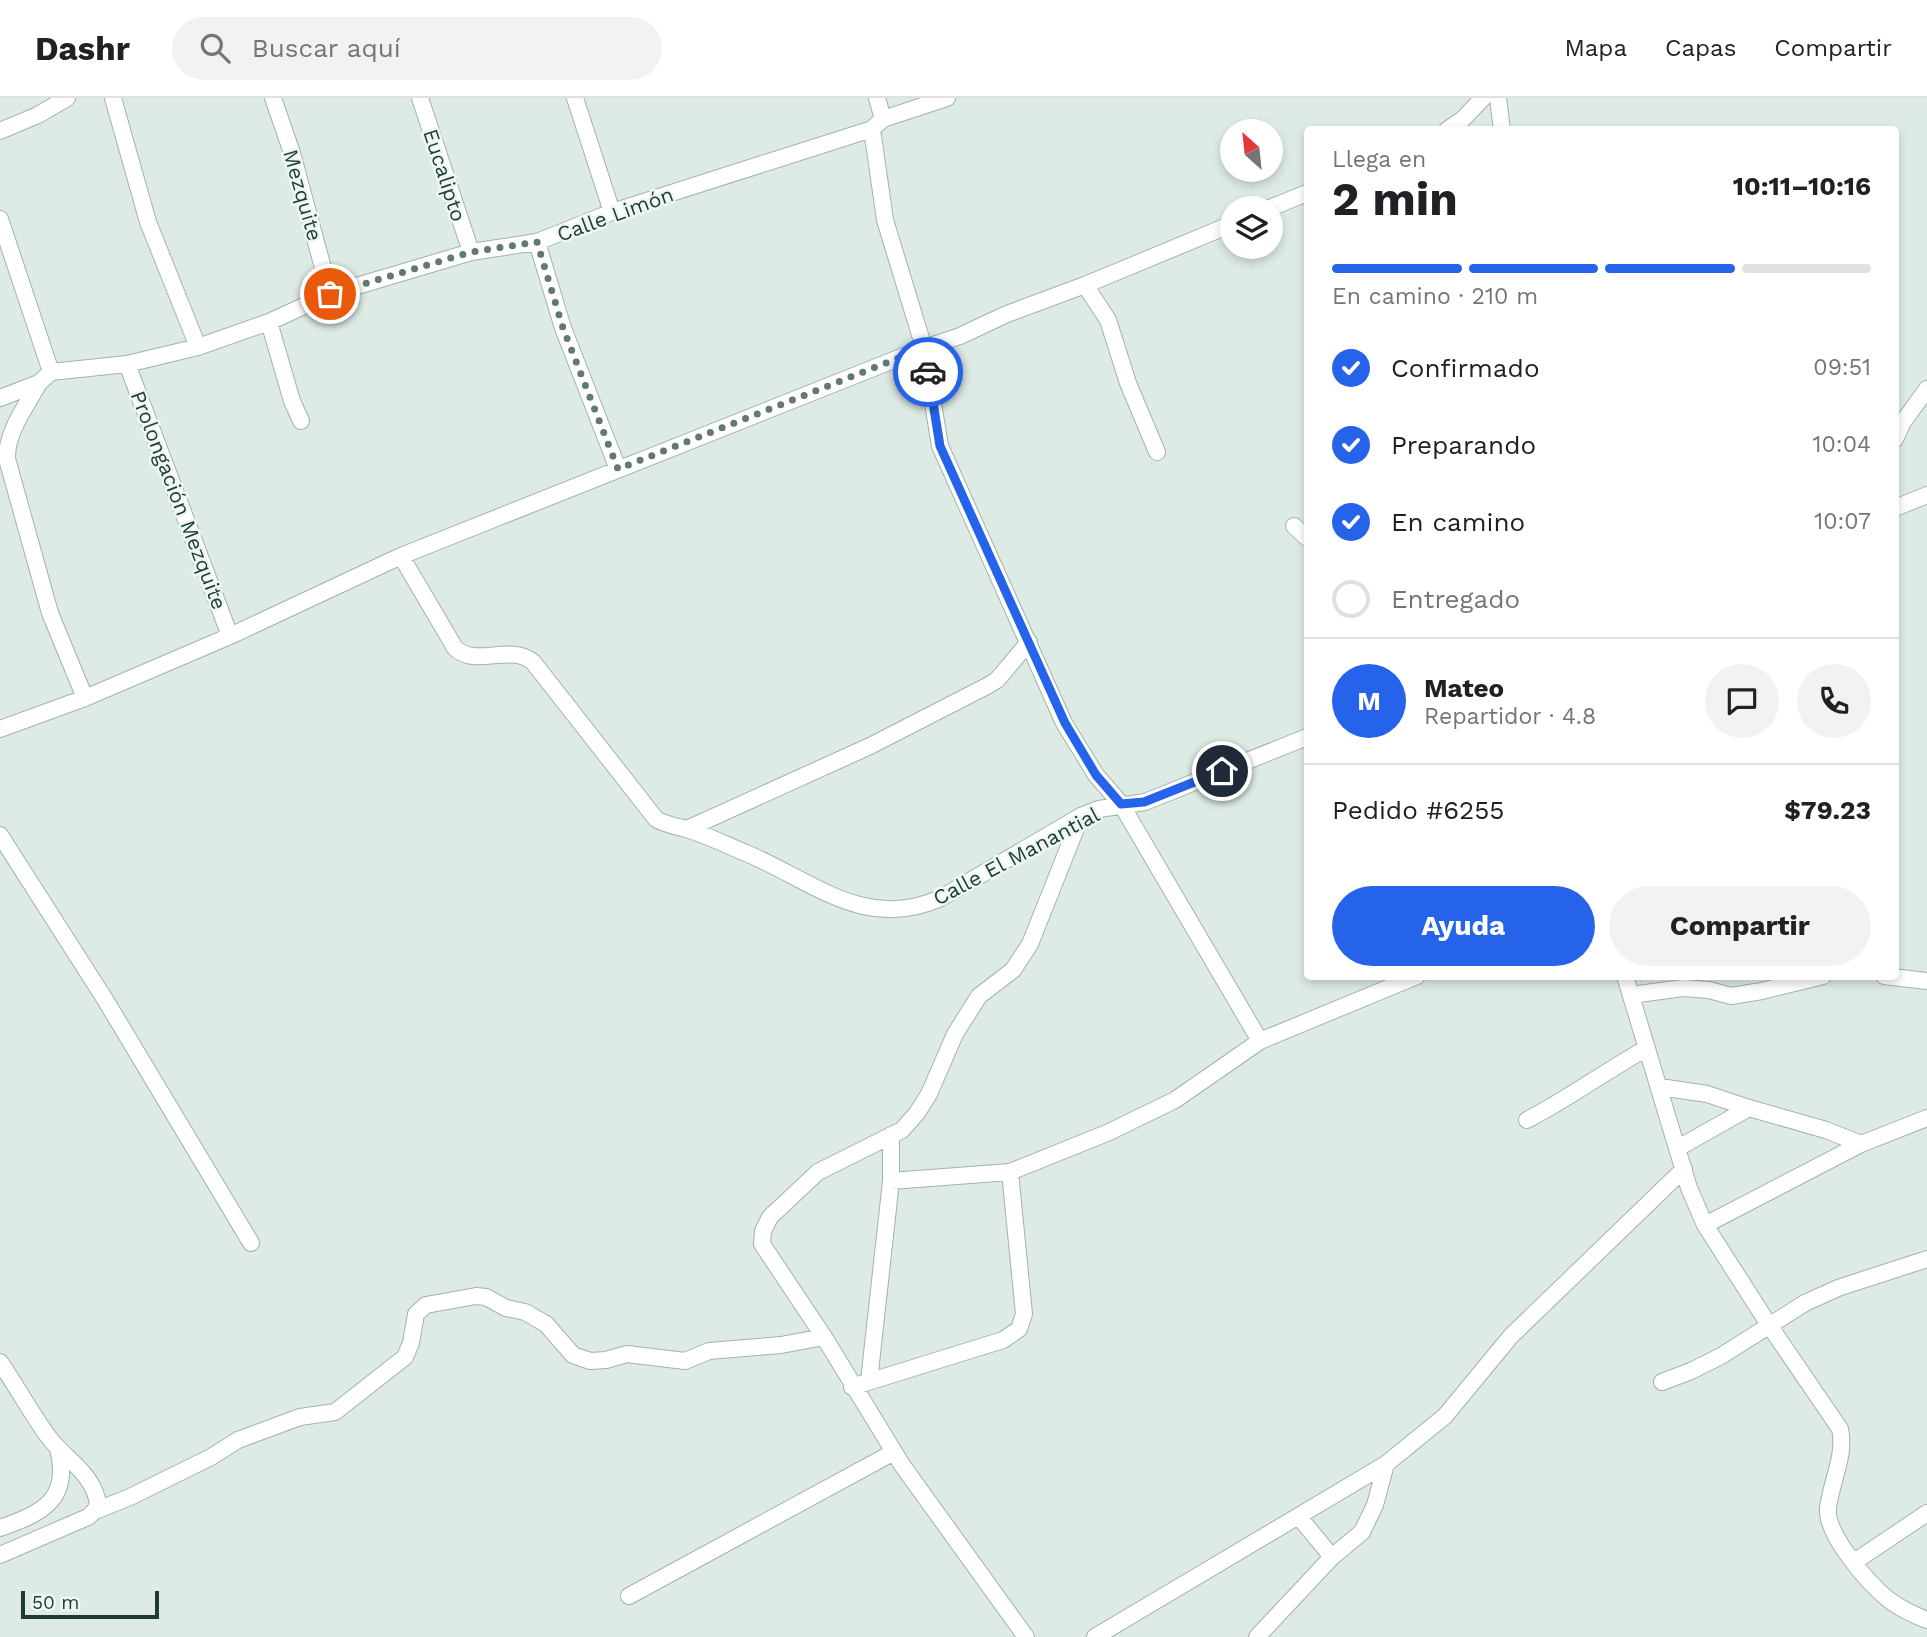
<!DOCTYPE html>
<html lang="es">
<head>
<meta charset="utf-8">
<style>
	:root { --surface:#fff; --page:#f2f2f2; --text:#202124; --muted:#757577; --line:#e0e0e0; --accent:#2563eb }
	body { margin:0; font-family:"Work Sans",sans-serif; background:var(--page); color:var(--text); height:100vh; display:flex; flex-direction:column; font-size:26px; white-space:nowrap }
	* { box-sizing:border-box; margin:0 }
	p { font-size:23px; color:var(--muted) }
	.icon { flex:none; width:38px; height:38px; fill:none; stroke:currentColor; stroke-width:2; stroke-linecap:round; stroke-linejoin:round }
	.map { position:relative; flex:1; overflow:hidden }
	.drawer { position:absolute; left:1304px; top:28px; width:595px; height:854px; display:flex; flex-direction:column; background:var(--surface); border-radius:7px; box-shadow:0 4px 10px #0003 }
	.drawer>* { flex:none }
	.needle { width:46px; rotate:333deg }
	.fabs { position:absolute; left:1220px; top:21px; display:grid; gap:14px }
	.fabs a { display:grid; place-items:center; width:63px; height:63px; border-radius:50%; background:var(--surface); box-shadow:0 4px 10px #0003; font-size:35px }
	.scale { position:absolute; left:21px; bottom:18px; width:138px; box-sizing:border-box; padding-left:7px; border:4px solid #1e3c34; border-top:0; font-size:19px; line-height:24px; white-space:nowrap; color:#1e3c34; -webkit-text-stroke:5px #eff7f3; paint-order:stroke }
	.pin { position:absolute; display:grid; place-items:center; width:60px; height:60px; color:#fff; margin:-30px; border:4px solid #fff; border-radius:50%; box-shadow:0 2px 7px #0007 }
	.courier { position:absolute; display:grid; place-items:center; width:70px; height:70px; margin:-35px; border:5px solid #2563eb; border-radius:50%; background:#fff; color:#222; box-shadow:0 2px 9px #0007 }
	.head em { font-style:normal; font-weight:700 }
	.head div { display:flex; flex-direction:column-reverse }
	.head { display:flex; align-items:center; justify-content:space-between; height:119px; padding:0 28px }
	h1 { font-size:46px; font-weight:700; line-height:52px }
	.bar { display:grid; grid-template-columns:repeat(4,1fr); gap:10px 7px; align-content:center; height:84px; padding:0 28px }
	.bar i { height:9px; border-radius:5px; background:var(--line) }
	.bar .current { background:var(--accent) }
	.bar p { grid-column:span 4 }
	.line { display:flex; align-items:center; gap:18px; padding:0 28px; border-top:2px solid var(--line) }
	.line div { flex:1 }
	.round { display:grid; place-items:center; flex:none; width:74px; height:74px; border-radius:37px; background:var(--page) }
	ol { padding:0 28px; list-style:none }
	li { display:flex; align-items:center; gap:21px; height:77px }
	li p { margin-inline-start:auto }
	li .icon { padding:7px; border-radius:50%; background:var(--accent); color:#fff; stroke-width:4 }
	li:last-child { color:var(--muted) }
	li i { width:38px; height:38px; border:4px solid var(--line); border-radius:50% }
	.primary-button { display:flex; gap:14px; margin-top:auto; padding:14px 28px }
	.primary-button a { flex:1; height:80px; border-radius:42px; background:var(--accent); color:#fff; font-size:28px; font-weight:700; line-height:80px; text-align:center }
	.primary-button a+a { background:var(--page); color:var(--text) }
	header { display:flex; align-items:center; gap:42px; box-sizing:border-box; height:98px; padding:0 35px; background:var(--surface); border-bottom:2px solid var(--line) }
	header strong { font-size:33px }
	nav { display:flex; gap:38px; margin-inline-start:auto; font-size:24px }
	.search { width:490px; height:63px; background:var(--page); display:flex; align-items:center; gap:18px; box-sizing:border-box; padding:0 24px; border-radius:38px; color:var(--muted); font-size:26px }
	.map>svg:first-child { display:block }
	.lines { fill:none; stroke-linecap:round; stroke-linejoin:round }
	.minor-casing { stroke:#a1b3ac; stroke-width:18 }
	.minor { stroke:#fff; stroke-width:16 }
	.done { stroke:#617972; stroke-width:7; stroke-dasharray:0 12.6 }
	.route { stroke:#2563eb; stroke-width:9 }
	.labels { text-anchor:middle; dominant-baseline:central; stroke-width:5; stroke-linejoin:round; paint-order:stroke }
	.street-label { font-size:21px; fill:#1e3c34; stroke:#eff7f3 }
</style>
</head>
<body>
<header>
<strong>Dashr</strong>
<div class="search"><svg class="icon" aria-label="search" viewBox="0 0 24 24"><circle cx="10" cy="10" r="6"/><path d="M15 15l6 6"/></svg>Buscar aquí</div>
<nav><a>Mapa</a><a>Capas</a><a>Compartir</a></nav>
</header>
<div class="map">
<svg width="1927" height="1539" viewBox="0 0 1927 1539">
	<rect width="100%" height="100%" fill="#deebe5"/>
	<g class="lines">
		<g class="minor-casing">
			<path id="minor" d="M113,0L148,124L198,249
				M273,0L292,55L330,196
				M420,0L471,154
				M575,0L612,114
				M877,0L883,21
				M1498,0L1502,32
				M872,31L885,122L924,250L940,348L1064,625L1096,677L1121,706L1260,943
				M1447,32L1463,21L1483,0
				M0,33L38,17L67,0
				M1270,110L1307,95
				M0,121L51,274
				M537,144L563,230L618,371
				M1085,187L1108,222L1128,285L1157,354
				M269,224L292,303L301,323
				M127,266L230,538
				M39,285C27,307 6,334 7,361L50,515L85,600
				M0,300L39,285L51,274L127,266L198,249L269,224L330,196L471,154L537,144L612,114L872,31L883,21L947,0
				M1895,341L1903,324L1927,291
				M1895,410L1927,397
				M1294,428L1307,440
				M401,458L455,550C475,570 510,545 533,564L656,721C666,727 676,728 686,731C707,737 726,747 746,755C813,783 865,834 941,800L1081,718L1099,711L1145,704L1307,639
				M0,631L85,600L230,538L401,458L924,250L960,238L1007,216L1085,187L1232,126
				M687,731L870,648L987,588L997,582L1029,544
				M0,737L106,903L251,1145
				M1625,878L1689,1090L1705,1127L1769,1227L1840,1331C1846,1357 1831,1384 1828,1410C1825,1436 1869,1486 1889,1502C1901,1511 1914,1517 1927,1522
				M1884,878L1927,883
				M1631,897L1683,890L1709,892L1731,898L1762,893L1823,878
				M1660,989L1707,996L1749,1010
				M1527,1022C1569,1000 1606,973 1647,950
				M1678,1050L1749,1010L1826,1032L1861,1046L1927,1020
				M891,1083L1010,1074L1107,1035L1175,1002L1260,943L1417,878
				M1705,1127L1861,1046
				M0,1264C17,1289 32,1317 50,1341C66,1361 91,1375 97,1401C99,1409 94,1414 88,1419L0,1457
				M869,1283L891,1083V1037
				M1662,1284L1691,1273L1721,1258L1805,1205L1838,1190L1927,1161
				M852,1289L1003,1242L1019,1231L1024,1216L1010,1074
				M95,1413L130,1399L211,1359L238,1342L300,1319L335,1314L405,1259L411,1245L416,1216L426,1207L476,1198L486,1199L506,1210L525,1214L546,1226L573,1257L590,1263L606,1262L627,1256L685,1263L709,1253L781,1247L824,1239
				M1299,1419L1332,1459
				M0,1430C43,1415 71,1401 58,1351
				M1854,1464L1927,1415
				M629,1498L894,1354
				M1026,1539L902,1367L824,1239L762,1146L763,1133L770,1119L818,1074L902,1032L917,1015L929,996L955,936L979,898L1013,872L1030,846L1081,718
				M1095,1539L1386,1366
				M1257,1539L1332,1459L1362,1434L1375,1407L1386,1366L1445,1318L1511,1238L1684,1071"/>
		</g>
		<use href="#minor" class="minor"/>
	</g>
	<g class="lines">
		<path class="done" d="M330,196L471,154L537,144L563,230L618,371L924,250L928,274"/>
		<path class="route" d="M928,274L940,348L1065,625L1096,677L1121,706L1144,704L1222,673"/>
	</g>
	<g class="labels">
		<g class="street-label">
			<text transform="translate(445 77) rotate(72)">Eucalipto</text>
			<text transform="translate(303 97) rotate(74)">Mezquite</text>
			<text transform="translate(615 116) rotate(-20)">Calle Limón</text>
			<text transform="translate(179 402) rotate(69)">Prolongación Mezquite</text>
			<text transform="translate(1016 758) rotate(-28)">Calle El Manantial</text>
		</g>
	</g>
</svg>
<div class="fabs">
<a><svg class="needle" viewBox="-14 -14 28 28"><path d="M0-13l5 13h-10z" fill="#e53935"/><path d="M0 13l5-13h-10z" fill="#757577"/></svg></a>
<a><svg class="icon" aria-label="layers" viewBox="0 0 24 24"><path d="M12 4l9 5-9 5-9-5zM3 14l9 5 9-5"/></svg></a>
</div>
<div class="scale">50 m</div>
<div class="pin" style="left:330px;top:196px;background:#ea580c"><svg class="icon" aria-label="bag" viewBox="0 0 24 24"><path d="M5 8h14l-1 12H6zM9 8a3 3 0 0 1 6 0"/></svg></div>
<div class="pin" style="left:1222px;top:673px;background:#1f2937"><svg class="icon" aria-label="home" viewBox="0 0 24 24"><path d="M3 11l9-7 9 7M6 9v11h12V9"/></svg></div>
<div class="courier" style="left:928px;top:274px"><svg class="icon" aria-label="car" viewBox="0 0 24 24"><path d="M5 17H2v-5l4-1 3-4h7l3 4 3 1v5h-3M9 17h6M6 11h13"/><circle cx="7" cy="17" r="2"/><circle cx="17" cy="17" r="2"/></svg></div>
<section class="drawer">
<div class="head"><div><h1>2 min</h1><p>Llega en</p></div><em>10:11–10:16</em></div>
<div class="bar"><i class="current"></i><i class="current"></i><i class="current"></i><i></i><p>En camino · 210 m</p></div>
<ol>
<li><svg class="icon" aria-label="check" viewBox="0 0 24 24"><path d="M5 12l5 5 9-10"/></svg>Confirmado<p>09:51</p></li>
<li><svg class="icon" aria-label="check" viewBox="0 0 24 24"><path d="M5 12l5 5 9-10"/></svg>Preparando<p>10:04</p></li>
<li><svg class="icon" aria-label="check" viewBox="0 0 24 24"><path d="M5 12l5 5 9-10"/></svg>En camino<p>10:07</p></li>
<li><i></i>Entregado</li>
</ol>
<div class="line" style="height:126px"><b class="round" style="background:var(--accent);color:#fff">M</b><div><b>Mateo</b><p>Repartidor · 4.8</p></div><a class="round"><svg class="icon" aria-label="chat" viewBox="0 0 24 24"><path d="M4 5h16v11H9l-5 4z"/></svg></a><a class="round"><svg class="icon" aria-label="phone" viewBox="0 0 24 24"><path d="M5 4h4l2 5-3 2q2 4 5 5l2-3 5 2v4C11 20 4 13 5 4z"/></svg></a></div>
<div class="line" style="height:91px"><div>Pedido #6255</div><b>$79.23</b></div>
<div class="primary-button"><a>Ayuda</a><a>Compartir</a></div>
</section>
</div>
</body>
</html>
